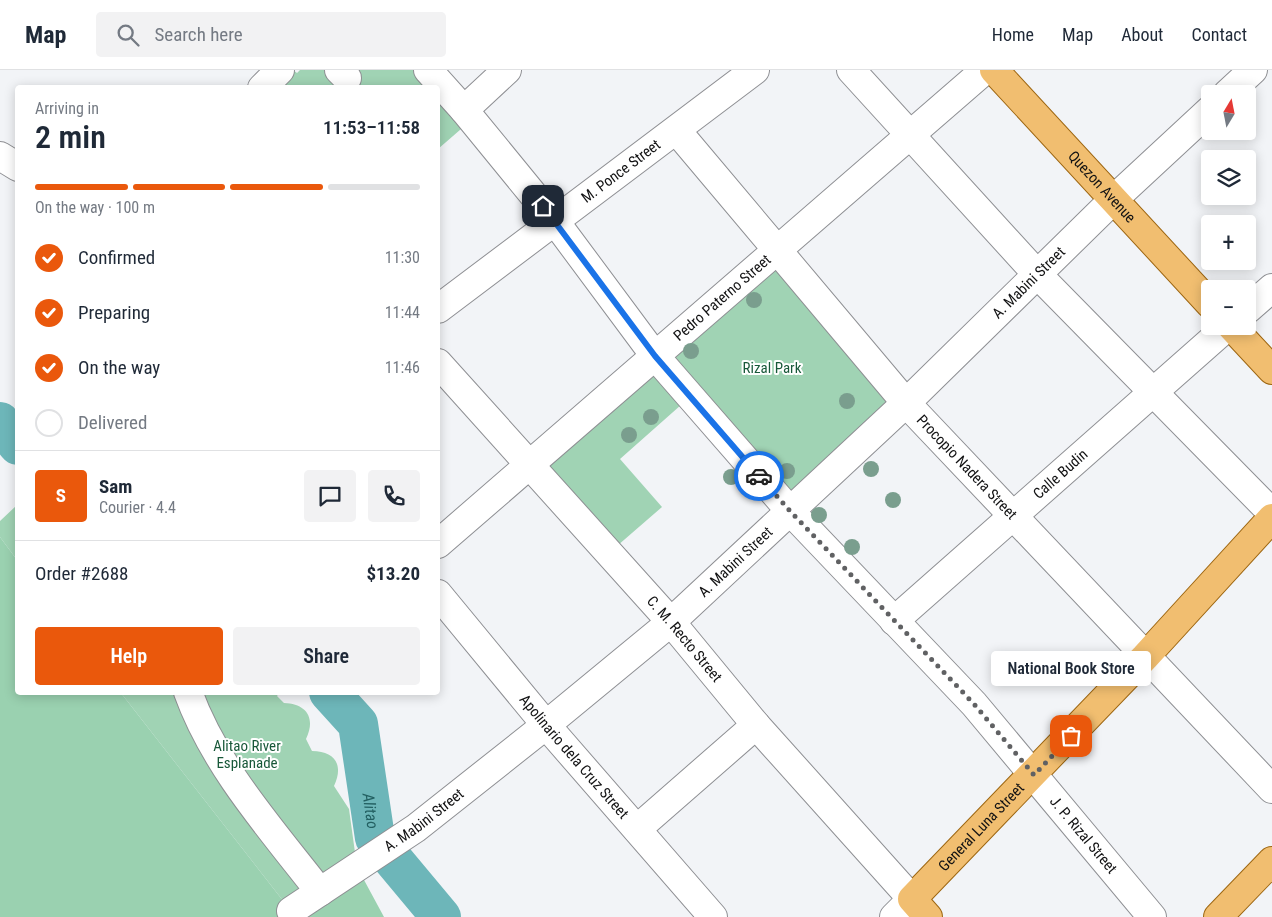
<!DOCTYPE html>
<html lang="en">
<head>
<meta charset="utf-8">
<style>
	:root { --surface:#fff; --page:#f2f2f3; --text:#1f2937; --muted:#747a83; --line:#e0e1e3; --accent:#ea580c }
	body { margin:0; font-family:"Roboto Condensed",sans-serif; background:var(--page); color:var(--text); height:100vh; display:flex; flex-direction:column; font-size:19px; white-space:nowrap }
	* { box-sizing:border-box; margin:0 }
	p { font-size:16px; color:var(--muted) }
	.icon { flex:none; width:28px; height:28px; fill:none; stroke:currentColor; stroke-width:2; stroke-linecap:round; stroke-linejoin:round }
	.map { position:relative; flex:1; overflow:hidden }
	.sheet { position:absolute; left:15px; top:15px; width:425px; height:610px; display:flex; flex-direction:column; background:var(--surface); border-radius:5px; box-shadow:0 2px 12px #0003 }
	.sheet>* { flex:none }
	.needle { width:32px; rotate:10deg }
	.fabs { position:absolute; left:1201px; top:15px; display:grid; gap:10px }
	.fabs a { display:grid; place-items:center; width:55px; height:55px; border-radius:5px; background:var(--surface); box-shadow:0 2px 12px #0003; font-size:25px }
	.pin { position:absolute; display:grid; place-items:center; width:42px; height:42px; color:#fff; margin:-21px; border-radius:10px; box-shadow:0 2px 8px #0006 }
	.courier { position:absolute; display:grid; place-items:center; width:50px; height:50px; margin:-25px; border:4px solid #1a73e8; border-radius:50%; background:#fff; color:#222; box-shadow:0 1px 6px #0007 }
	.bubble { position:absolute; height:35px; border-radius:5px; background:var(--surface); box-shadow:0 2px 12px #0003; font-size:16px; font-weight:600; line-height:35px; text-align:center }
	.overview em { font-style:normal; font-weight:600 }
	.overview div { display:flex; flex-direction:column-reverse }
	.overview { display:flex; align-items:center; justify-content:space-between; height:85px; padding:0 20px }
	h1 { font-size:32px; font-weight:600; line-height:38px }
	.bar { display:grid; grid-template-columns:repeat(4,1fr); gap:8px 5px; align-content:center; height:60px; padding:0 20px }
	.bar i { height:6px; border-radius:4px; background:var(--line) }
	.bar .active { background:var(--accent) }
	.bar p { grid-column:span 4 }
	.line { display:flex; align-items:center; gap:12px; padding:0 20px; border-top:1px solid var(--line) }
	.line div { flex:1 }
	.round { display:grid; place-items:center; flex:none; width:52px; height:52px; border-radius:5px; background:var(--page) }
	ol { padding:0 20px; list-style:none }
	li { display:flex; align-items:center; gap:15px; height:55px }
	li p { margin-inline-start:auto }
	li .icon { padding:5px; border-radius:50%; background:var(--accent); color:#fff; stroke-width:4 }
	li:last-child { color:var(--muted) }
	li i { width:28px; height:28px; border:2px solid var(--line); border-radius:50% }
	.cta { display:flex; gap:10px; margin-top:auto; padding:10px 20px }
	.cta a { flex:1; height:58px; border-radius:5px; background:var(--accent); color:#fff; font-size:20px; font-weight:600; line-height:58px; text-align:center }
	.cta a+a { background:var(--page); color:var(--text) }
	header { display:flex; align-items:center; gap:30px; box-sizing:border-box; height:70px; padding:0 25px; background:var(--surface); border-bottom:1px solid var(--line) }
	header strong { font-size:24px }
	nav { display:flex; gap:28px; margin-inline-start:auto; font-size:18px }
	.search { width:350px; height:45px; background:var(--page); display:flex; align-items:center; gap:12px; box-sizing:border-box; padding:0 18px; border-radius:5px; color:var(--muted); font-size:19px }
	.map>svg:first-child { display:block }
	.green { fill:#a0d3b4 }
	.forest { fill:#9ad1b0 }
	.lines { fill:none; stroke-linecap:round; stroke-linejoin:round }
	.river { stroke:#6db6b9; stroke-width:40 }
	.minor-casing { stroke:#8e8f93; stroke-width:30 }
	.major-casing { stroke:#9d6611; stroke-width:30 }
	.minor { stroke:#fff; stroke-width:28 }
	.major { stroke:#f1be70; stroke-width:28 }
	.tree { fill:#7a9e8e }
	.done { stroke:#606163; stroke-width:5; stroke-dasharray:0 9 }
	.route { stroke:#1a73e8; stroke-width:6 }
	.labels { text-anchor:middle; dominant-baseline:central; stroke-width:4; stroke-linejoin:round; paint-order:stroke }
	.street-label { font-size:15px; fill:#121213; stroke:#fff }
	.park-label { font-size:15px; fill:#185839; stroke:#fff }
	.water-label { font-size:16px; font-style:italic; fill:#236062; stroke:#fff }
</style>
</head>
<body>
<header>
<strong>Map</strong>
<div class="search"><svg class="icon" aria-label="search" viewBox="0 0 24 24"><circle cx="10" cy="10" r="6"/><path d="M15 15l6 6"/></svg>Search here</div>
<nav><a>Home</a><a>Map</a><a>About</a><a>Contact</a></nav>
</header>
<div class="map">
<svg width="1272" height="847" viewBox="0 0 1272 847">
	<rect width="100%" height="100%" fill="#f2f4f7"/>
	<path class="green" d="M293,0L297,3L300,0H414L431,17L262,18Z
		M438,23L468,53L438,79Z
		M777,179L906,333L791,442L690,327L620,389L662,437L617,476L543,391Z
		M17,435V490L0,467V451Z
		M121,623H279L277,626L284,633C307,634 316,648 306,669L312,681C335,681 344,695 334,716L349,739L357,797L291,841Z"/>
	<path class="forest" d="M0,467L17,490L18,622L121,623L291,841L357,797L384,847H0Z"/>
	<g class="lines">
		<g class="river">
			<path d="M0,352L18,375"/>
			<path id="s1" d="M329,622L358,654L375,768L441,847"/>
		</g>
		<g class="minor-casing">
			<g id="minor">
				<path d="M339,0L347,8"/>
				<path id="s2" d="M428,0L464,40L554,150L655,286L791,442L974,634L1152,847"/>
				<path d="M851,0L1037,204L1272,443"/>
				<path d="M262,18L280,0"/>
				<path d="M1227,24L1253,0"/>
				<path d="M464,40L507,0"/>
				<path id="s3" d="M677,61L906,333L1272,719"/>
				<path d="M0,86L18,97"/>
				<path id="s4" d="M438,239L755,0"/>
				<path d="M1248,239L1272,218"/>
				<path id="s5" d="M438,293L671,552L756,655L912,829L894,847"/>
				<path id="s6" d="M438,474L985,0"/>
				<path id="s7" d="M438,524L546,655L713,847"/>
				<path id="s8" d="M894,551L1228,256"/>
				<path d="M188,622C215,697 272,760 320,822"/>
				<path d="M637,759L756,655"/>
				<path id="s9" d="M291,841L416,758L546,655L671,552L906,333L1114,129L1210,40"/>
			</g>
		</g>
		<g class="major-casing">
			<g id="major">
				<path id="s10" d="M994,0L1210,234"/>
				<path d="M1231,256L1272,300"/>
				<path id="s11" d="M928,847L912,829L1145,587L1272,448"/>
				<path d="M1218,847L1272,791"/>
			</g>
		</g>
		<use href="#minor" class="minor"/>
		<use href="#major" class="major"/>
	</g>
	<g class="tree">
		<circle cx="754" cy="230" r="8"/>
		<circle cx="691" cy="281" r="8"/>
		<circle cx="847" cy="331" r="8"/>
		<circle cx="651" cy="347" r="8"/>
		<circle cx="629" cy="365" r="8"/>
		<circle cx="871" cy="399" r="8"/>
		<circle cx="787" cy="401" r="8"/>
		<circle cx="731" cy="407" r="8"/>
		<circle cx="893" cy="430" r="8"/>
		<circle cx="819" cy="445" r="8"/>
		<circle cx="852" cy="477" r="8"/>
	</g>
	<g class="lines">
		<path class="done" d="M759,406L791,442L974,634L1034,705L1071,666"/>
		<path class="route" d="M543,136L655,286L759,406"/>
	</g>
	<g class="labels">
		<g class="street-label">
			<text stroke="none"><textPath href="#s4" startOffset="229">M. Ponce Street</textPath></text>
			<text stroke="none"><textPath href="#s10" startOffset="159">Quezon Avenue</textPath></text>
			<text stroke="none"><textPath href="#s9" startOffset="971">A. Mabini Street</textPath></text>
			<text stroke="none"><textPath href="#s6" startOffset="376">Pedro Paterno Street</textPath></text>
			<text stroke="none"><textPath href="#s3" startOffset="444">Procopio Nadera Street</textPath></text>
			<text stroke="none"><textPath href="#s8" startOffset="222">Calle Budin</textPath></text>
			<text stroke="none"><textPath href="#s9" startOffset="566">A. Mabini Street</textPath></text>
			<text stroke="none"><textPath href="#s5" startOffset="370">C. M. Recto Street</textPath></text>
			<text stroke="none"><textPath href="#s7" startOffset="212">Apolinario dela Cruz Street</textPath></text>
			<text stroke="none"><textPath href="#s9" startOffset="161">A. Mabini Street</textPath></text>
			<text stroke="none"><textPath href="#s11" startOffset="124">General Luna Street</textPath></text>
			<text stroke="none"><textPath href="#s2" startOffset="1008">J. P. Rizal Street</textPath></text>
		</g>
		<g class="park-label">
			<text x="772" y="298">Rizal Park</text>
			<text x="247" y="676">Alitao River<tspan x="247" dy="17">Esplanade</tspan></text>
		</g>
		<g class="water-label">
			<text stroke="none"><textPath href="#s1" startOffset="131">Alitao</textPath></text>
		</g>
	</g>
</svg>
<div class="fabs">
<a><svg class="needle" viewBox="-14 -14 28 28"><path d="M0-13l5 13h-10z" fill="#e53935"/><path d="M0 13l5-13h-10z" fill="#747a83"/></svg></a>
<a><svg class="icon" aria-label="layers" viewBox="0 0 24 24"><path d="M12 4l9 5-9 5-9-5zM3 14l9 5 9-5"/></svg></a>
<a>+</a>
<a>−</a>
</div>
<div class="pin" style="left:1071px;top:666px;background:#ea580c"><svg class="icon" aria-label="bag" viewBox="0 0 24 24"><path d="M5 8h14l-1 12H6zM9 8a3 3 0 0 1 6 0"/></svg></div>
<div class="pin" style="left:543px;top:136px;background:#1f2937"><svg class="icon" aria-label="home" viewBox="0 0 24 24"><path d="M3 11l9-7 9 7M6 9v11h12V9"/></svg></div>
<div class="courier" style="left:759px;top:406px"><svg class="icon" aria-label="car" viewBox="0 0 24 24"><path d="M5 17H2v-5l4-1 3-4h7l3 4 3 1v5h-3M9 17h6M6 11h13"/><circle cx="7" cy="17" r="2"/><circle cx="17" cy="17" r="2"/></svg></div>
<div class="bubble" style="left:991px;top:581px;width:160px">National Book Store</div>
<section class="sheet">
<div class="overview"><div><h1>2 min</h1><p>Arriving in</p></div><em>11:53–11:58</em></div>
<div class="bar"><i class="active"></i><i class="active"></i><i class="active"></i><i></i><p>On the way · 100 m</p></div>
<ol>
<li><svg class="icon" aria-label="check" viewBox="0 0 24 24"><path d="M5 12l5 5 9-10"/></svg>Confirmed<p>11:30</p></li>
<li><svg class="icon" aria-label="check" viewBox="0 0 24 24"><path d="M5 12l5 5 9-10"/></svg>Preparing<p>11:44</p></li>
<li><svg class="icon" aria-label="check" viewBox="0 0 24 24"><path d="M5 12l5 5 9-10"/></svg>On the way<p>11:46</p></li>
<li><i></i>Delivered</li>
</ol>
<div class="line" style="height:90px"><b class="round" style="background:var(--accent);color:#fff">S</b><div><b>Sam</b><p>Courier · 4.4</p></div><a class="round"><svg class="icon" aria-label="chat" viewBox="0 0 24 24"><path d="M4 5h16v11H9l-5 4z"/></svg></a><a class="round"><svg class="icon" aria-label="phone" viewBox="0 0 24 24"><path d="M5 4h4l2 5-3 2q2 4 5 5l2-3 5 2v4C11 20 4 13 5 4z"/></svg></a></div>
<div class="line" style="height:65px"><div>Order #2688</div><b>$13.20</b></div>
<div class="cta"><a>Help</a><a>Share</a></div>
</section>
</div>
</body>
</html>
